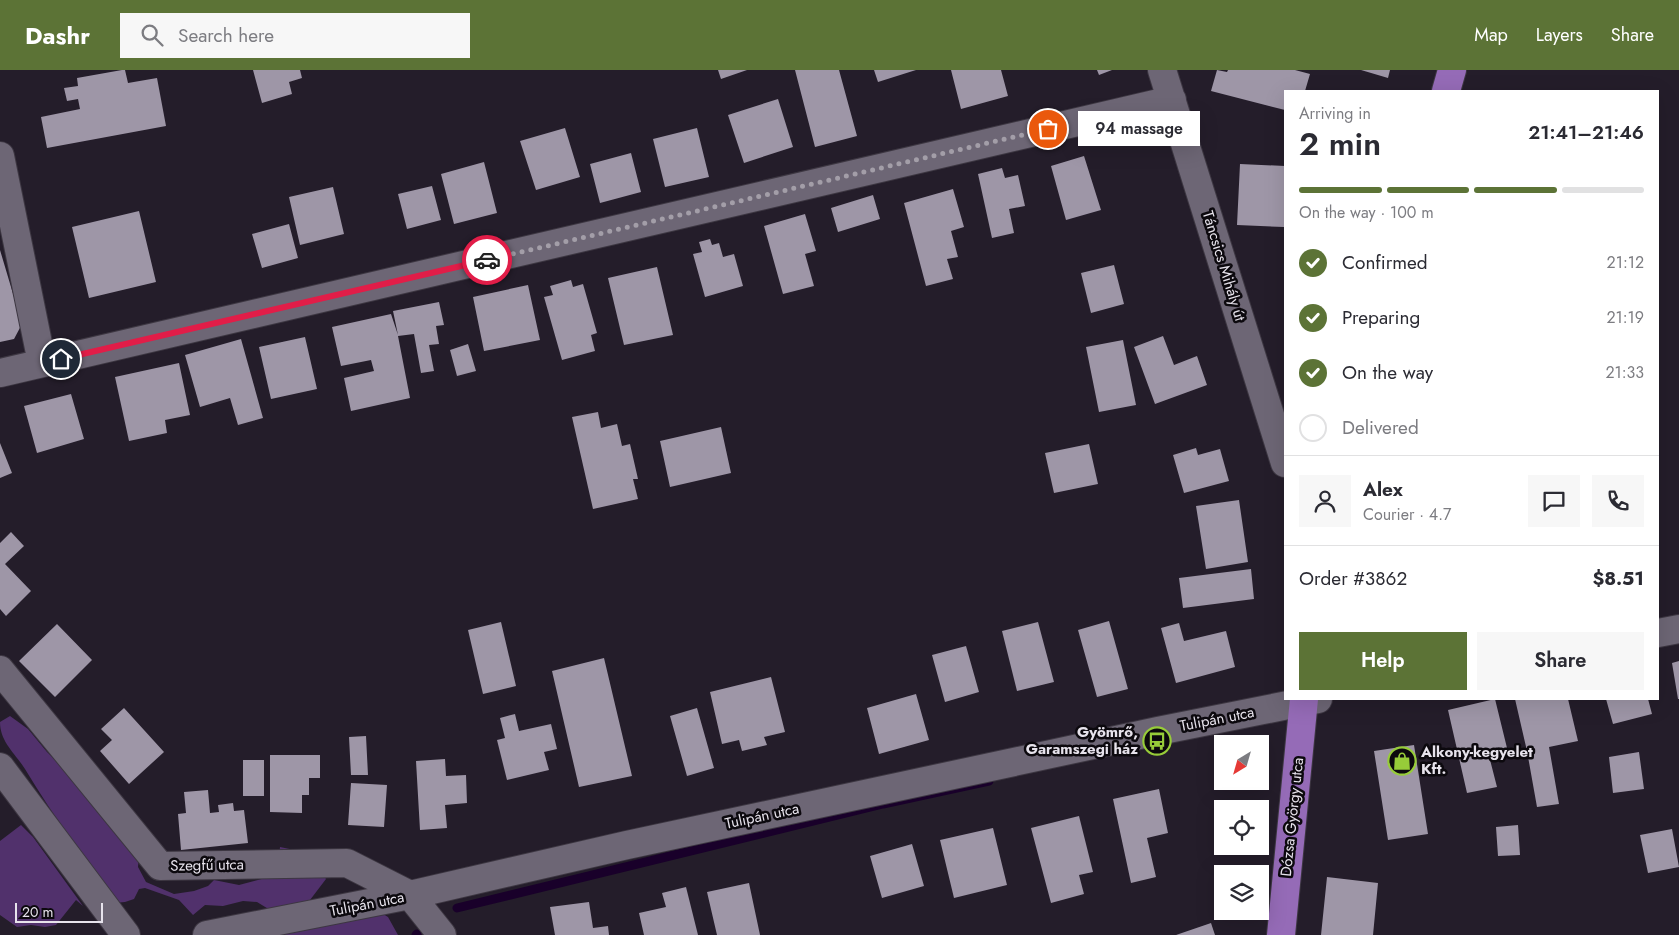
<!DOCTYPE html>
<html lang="en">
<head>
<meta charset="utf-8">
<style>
	:root { --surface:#fff; --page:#f7f7f7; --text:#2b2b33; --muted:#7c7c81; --line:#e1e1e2; --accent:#5c7336 }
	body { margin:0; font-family:Jost,sans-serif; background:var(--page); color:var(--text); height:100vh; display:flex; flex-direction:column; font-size:19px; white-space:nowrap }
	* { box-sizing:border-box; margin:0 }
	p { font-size:16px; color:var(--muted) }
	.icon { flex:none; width:28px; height:28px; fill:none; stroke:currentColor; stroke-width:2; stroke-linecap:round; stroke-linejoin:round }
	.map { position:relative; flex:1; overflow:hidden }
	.details { position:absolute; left:1284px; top:20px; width:375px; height:610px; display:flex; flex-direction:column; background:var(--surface); border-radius:0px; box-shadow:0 5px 20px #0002 }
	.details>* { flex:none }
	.needle { width:32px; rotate:217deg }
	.fabs { position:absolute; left:1214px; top:665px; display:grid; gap:10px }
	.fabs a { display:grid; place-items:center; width:55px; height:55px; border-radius:0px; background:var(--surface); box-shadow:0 5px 20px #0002; font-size:25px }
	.scale { position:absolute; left:15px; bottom:12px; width:88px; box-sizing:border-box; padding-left:5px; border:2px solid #e7e3ec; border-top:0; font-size:14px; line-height:18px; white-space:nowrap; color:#e7e3ec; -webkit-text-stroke:4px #0c090e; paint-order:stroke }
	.pin { position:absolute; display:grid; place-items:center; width:42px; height:42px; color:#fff; margin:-21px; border:2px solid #fff; border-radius:50%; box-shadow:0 1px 5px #0007 }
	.courier { position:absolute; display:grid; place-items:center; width:50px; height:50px; margin:-25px; border:4px solid #e11d48; border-radius:50%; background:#fff; color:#222; box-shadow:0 1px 6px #0007 }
	.bubble { position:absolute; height:35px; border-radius:0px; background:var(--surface); box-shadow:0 5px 20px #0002; font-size:16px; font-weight:600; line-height:35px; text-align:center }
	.headline em { font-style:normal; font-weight:600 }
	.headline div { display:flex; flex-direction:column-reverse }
	.headline { display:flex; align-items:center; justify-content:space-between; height:85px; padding:0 15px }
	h1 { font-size:32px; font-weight:600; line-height:38px }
	.bar { display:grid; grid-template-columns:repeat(4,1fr); gap:8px 5px; align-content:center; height:60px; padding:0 15px }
	.bar i { height:6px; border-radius:4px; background:var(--line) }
	.bar .on { background:var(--accent) }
	.bar p { grid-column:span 4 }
	.line { display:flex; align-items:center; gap:12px; padding:0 15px; border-top:1px solid var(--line) }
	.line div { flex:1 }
	.round { display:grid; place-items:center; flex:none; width:52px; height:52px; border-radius:0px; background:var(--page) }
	ol { padding:0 15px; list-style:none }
	li { display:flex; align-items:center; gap:15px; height:55px }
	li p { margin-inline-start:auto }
	li .icon { padding:5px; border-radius:50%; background:var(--accent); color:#fff; stroke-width:4 }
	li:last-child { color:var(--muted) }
	li i { width:28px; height:28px; border:2px solid var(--line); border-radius:50% }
	.button { display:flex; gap:10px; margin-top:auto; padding:10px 15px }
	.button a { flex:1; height:58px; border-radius:0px; background:var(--accent); color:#fff; font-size:20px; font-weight:600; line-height:58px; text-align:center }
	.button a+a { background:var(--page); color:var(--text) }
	header { display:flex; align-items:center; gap:30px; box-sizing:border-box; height:70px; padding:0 25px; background:var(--accent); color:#fff }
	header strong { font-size:24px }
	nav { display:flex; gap:28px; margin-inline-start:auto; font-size:18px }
	.search { width:350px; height:45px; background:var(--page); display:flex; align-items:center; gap:12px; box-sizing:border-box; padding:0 18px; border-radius:0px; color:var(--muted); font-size:19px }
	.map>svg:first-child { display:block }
	.green { fill:#51316c }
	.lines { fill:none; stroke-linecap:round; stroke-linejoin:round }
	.stream { stroke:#19002a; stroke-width:9 }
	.building { fill:#9e96a7 }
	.minor-casing { stroke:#3d3742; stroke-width:30 }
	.major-casing { stroke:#3d3742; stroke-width:30 }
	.minor { stroke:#6d6675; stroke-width:28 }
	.major { stroke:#956bb7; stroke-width:28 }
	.done { stroke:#a39ea8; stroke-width:5; stroke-dasharray:0 9 }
	.route { stroke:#e11d48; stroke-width:6 }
	.labels { text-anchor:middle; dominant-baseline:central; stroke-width:5; stroke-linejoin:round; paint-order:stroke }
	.street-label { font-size:15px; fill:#e7e3ec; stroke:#0c090e }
	.poi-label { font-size:15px; font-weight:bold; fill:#e7e3ec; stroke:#0c090e; text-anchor:end }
</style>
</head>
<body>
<header>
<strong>Dashr</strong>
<div class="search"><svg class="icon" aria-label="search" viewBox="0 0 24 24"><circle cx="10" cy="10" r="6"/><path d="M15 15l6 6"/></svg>Search here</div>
<nav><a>Map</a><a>Layers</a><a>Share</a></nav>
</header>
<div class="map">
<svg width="1679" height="865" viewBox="0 0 1679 865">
	<rect width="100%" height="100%" fill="#241d2a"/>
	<path class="green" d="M10,646L28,659L47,682L77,711L139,784L138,797L146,812L174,824L194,821L208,816L214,810L239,815L277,805L280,777L309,783L326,809L310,830L295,840L275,843L257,832L243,831L223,836L205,835L193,845L179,830L145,818L139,819L134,829L125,832L114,833C84,789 53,745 25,699C15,683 0,672 0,652Z
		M21,755L33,767L83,836L76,830L56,855L45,857L31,855L17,857L0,845V771Z
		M357,828L388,847L398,865H261Z"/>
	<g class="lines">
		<path class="stream" d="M457,838L883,734L989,711
			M416,865L417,864"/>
	</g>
	<path class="building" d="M122,0H125L128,13L157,8L166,56L47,78L41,47L80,39L78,29L67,31L64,18L78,16L77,8Z
		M253,0H300L302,8L289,12L292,24L262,33Z
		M718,0H747L721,9Z
		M795,0H839L857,66L815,77Z
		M874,0H916L878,12Z
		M951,0H1001L1008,26L961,39Z
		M1097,0H1112L1099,5Z
		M1217,0L1227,2L1228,0H1295L1310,4L1305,21H1285V40L1211,21Z
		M1361,0H1390L1388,8Z
		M778,29L793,77L744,93L728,45Z
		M565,58L580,107L536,120L520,71Z
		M697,58L709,107L665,117L653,69Z
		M631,83L641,122L600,133L590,94Z
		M1084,86L1101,140L1066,150L1051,96Z
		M484,92L497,143L454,154L441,104Z
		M1240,94L1285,96L1284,157L1237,155Z
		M1002,98L1005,108L1018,105L1025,136L1009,139L1014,163L992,168L978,104Z
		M432,116L441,150L407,159L398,124Z
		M333,117L344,164L300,175L289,127Z
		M953,119L964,157L951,161L958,187L947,189L953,209L926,216L904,133Z
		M873,125L880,149L838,162L831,138Z
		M139,141L156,212L89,228L72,157Z
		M805,144L816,181L805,184L814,216L783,224L764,156Z
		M289,154L298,188L262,198L252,164Z
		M710,169L712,175L719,173L723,187L734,184L743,216L705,227L693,184L702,182L699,172Z
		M0,180L22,254L14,269L0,272Z
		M1114,195L1124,234L1091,243L1081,203Z
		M657,197L673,265L624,275L608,208Z
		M571,210L573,217L583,214L597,263L591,265L595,281L562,290L544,227L553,225L550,216Z
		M528,215L540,270L484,281L473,227Z
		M439,232L444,255L436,256L439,274L429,275L434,301L421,303L414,264L398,266L410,328L351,341L344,308L374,301L371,290L341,296L332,257L391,244L398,265L393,241Z
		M1163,266L1174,295L1197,286L1207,315L1155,334L1134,277Z
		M305,267L317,319L271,329L259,277Z
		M241,269L263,348L238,355L230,328L200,337L185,285Z
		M1123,270L1136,335L1099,342L1086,277Z
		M468,274L476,301L457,306L450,280Z
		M179,293L190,345L165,350L167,363L129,371L115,307Z
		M71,324L84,369L37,383L24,336Z
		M598,342L601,358L617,354L622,376L630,374L638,409H633L638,429L593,439L572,347Z
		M721,357L731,403L670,417L660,371Z
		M0,373L12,403L0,408Z
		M1089,374L1098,414L1054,423L1045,383Z
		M1196,378L1198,385L1220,379L1229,411L1184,423L1173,385Z
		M1239,430L1248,492L1206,499L1196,436Z
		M11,462L24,476L5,494L31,521L6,546L0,539V473Z
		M1251,499L1254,529L1183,538L1179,508Z
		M1109,551L1128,619L1097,627L1078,560Z
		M501,552L516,616L483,624L468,560Z
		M1038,552L1054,612L1017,621L1002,561Z
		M1179,553L1184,571L1226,561L1235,597L1176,613L1161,558Z
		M57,554L92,590L55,627L19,591Z
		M966,576L979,622L945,632L932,585Z
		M604,588L632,706L579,717L552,601Z
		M1679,591V629H1678L1672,593Z
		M771,607L785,662L764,667L767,675L742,681L739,670L722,674L710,622Z
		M916,624L929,670L879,684L867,638Z
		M1495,629L1507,678L1488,682L1497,717L1467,723L1448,640Z
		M1515,629H1568L1578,671L1549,677L1559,734L1537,737L1527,681Z
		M1606,629H1648L1652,644L1613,654Z
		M124,638L164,682L129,714L100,681L112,670L101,659Z
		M697,638L714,698L687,706L670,646Z
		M515,644L519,661L551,654L557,679L544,682L549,700L507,710L497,670L505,668L500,648Z
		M366,666L368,705H351L349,667Z
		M1414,675L1428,764L1388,770L1374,681Z
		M1639,682L1644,719L1613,723L1609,687Z
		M270,685H320V708H309V725H302V743L270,742Z
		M445,689L446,706L466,705L467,733L445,735L447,758L420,760L416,691Z
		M243,690H264V726H243Z
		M351,713L387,715L384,757L348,755Z
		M1159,719L1168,763L1147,768L1156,807L1131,813L1113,729Z
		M208,720L210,743L219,742L218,735L233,733L234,741L244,740L248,773L181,780L178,744L186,743L184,722Z
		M1079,746L1093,802L1079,805L1084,824L1051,833L1031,758Z
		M1518,755L1520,785L1498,786L1496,757Z
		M993,758L1007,815L954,828L940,770Z
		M1672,759L1679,797L1648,803L1640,765Z
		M912,774L924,816L882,828L870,786Z
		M1327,807L1378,813L1373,865H1321Z
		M749,813L760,865H717L707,822Z
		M686,817L698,865H644L639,843L666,837L662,823Z
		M589,832L593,858L608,856L609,865H555L550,837Z
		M1211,853L1215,865H1176Z"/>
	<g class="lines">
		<g class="minor-casing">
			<path id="minor" d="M1162,0L1285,393
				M0,86L42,293
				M0,303L1172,30
				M1658,563L1679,559
				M0,600L160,796L347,793L410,825L442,865
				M0,697L126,865
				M207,865L410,825L627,775L1158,661L1318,629"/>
		</g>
		<g class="major-casing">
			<path id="major" d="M1446,21L1452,0
				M1281,865L1304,629"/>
		</g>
		<use href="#minor" class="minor"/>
		<use href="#major" class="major"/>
	</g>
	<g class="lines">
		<path class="done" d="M487,190L1048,59"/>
		<path class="route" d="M61,289L487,190"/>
	</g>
	<defs>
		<g id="bus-ring" transform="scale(1.4375)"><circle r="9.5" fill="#0c090e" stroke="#97cc39" stroke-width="1.5"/><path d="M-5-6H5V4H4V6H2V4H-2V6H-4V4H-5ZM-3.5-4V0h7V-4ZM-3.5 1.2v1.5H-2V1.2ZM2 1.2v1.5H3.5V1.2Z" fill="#97cc39"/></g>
		<g id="shop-ring" transform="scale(1.4375)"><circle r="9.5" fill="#0c090e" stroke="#97cc39" stroke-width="1.5"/><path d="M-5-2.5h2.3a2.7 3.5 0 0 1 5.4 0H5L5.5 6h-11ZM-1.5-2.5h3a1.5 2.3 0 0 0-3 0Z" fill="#97cc39"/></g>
	</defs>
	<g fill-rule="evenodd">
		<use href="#bus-ring" x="1157" y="671"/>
		<use href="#shop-ring" x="1402" y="691"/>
	</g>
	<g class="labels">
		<g class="street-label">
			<text transform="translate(1224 196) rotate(73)">Táncsics Mihály út</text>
			<text transform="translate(1217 649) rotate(-11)">Tulipán utca</text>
			<text transform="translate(762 746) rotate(-12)">Tulipán utca</text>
			<text transform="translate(1292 747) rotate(-84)">Dózsa György utca</text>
			<text transform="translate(207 795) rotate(-1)">Szegfű utca</text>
			<text transform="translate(367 834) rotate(-11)">Tulipán utca</text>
		</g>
		<g class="poi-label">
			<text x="1138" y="662">Gyömrő,<tspan x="1138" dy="17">Garamszegi ház</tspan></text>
			<text x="1421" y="682" text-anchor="start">Alkony-kegyelet<tspan x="1421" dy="17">Kft.</tspan></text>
		</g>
	</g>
</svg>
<div class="fabs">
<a><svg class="needle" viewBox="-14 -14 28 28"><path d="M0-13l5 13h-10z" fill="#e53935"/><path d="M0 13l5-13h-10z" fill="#7c7c81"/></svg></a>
<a><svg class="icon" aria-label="locate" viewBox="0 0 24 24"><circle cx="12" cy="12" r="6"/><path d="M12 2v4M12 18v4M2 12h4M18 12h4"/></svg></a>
<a><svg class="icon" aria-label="layers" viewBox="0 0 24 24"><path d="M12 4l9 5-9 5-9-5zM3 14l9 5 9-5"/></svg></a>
</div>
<div class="scale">20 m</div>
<div class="pin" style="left:1048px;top:59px;background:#ea580c"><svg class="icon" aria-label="bag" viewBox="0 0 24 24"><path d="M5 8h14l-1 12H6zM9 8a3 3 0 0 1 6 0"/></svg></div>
<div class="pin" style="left:61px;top:289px;background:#1f2937"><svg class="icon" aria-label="home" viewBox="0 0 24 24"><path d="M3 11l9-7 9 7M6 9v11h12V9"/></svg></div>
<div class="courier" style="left:487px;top:190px"><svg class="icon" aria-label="car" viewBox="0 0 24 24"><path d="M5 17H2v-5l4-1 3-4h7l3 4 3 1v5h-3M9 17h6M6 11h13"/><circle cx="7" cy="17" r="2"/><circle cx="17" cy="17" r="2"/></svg></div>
<div class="bubble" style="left:1078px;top:41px;width:122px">94 massage</div>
<section class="details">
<div class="headline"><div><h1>2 min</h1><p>Arriving in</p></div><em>21:41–21:46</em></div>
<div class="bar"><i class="on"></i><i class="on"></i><i class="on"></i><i></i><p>On the way · 100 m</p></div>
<ol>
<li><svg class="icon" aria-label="check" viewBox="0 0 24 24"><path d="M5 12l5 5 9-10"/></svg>Confirmed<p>21:12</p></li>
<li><svg class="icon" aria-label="check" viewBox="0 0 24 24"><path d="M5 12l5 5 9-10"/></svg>Preparing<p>21:19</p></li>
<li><svg class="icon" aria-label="check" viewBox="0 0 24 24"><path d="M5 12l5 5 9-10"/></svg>On the way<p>21:33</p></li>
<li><i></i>Delivered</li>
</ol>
<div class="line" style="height:90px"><a class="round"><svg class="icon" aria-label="person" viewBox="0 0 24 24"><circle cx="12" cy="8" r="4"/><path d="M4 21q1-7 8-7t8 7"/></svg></a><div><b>Alex</b><p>Courier · 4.7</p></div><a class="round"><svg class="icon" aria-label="chat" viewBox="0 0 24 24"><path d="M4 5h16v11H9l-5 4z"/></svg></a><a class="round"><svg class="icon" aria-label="phone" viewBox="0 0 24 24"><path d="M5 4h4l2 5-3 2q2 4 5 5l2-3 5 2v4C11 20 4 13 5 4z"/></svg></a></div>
<div class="line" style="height:65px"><div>Order #3862</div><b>$8.51</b></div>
<div class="button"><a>Help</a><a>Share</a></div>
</section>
</div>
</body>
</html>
